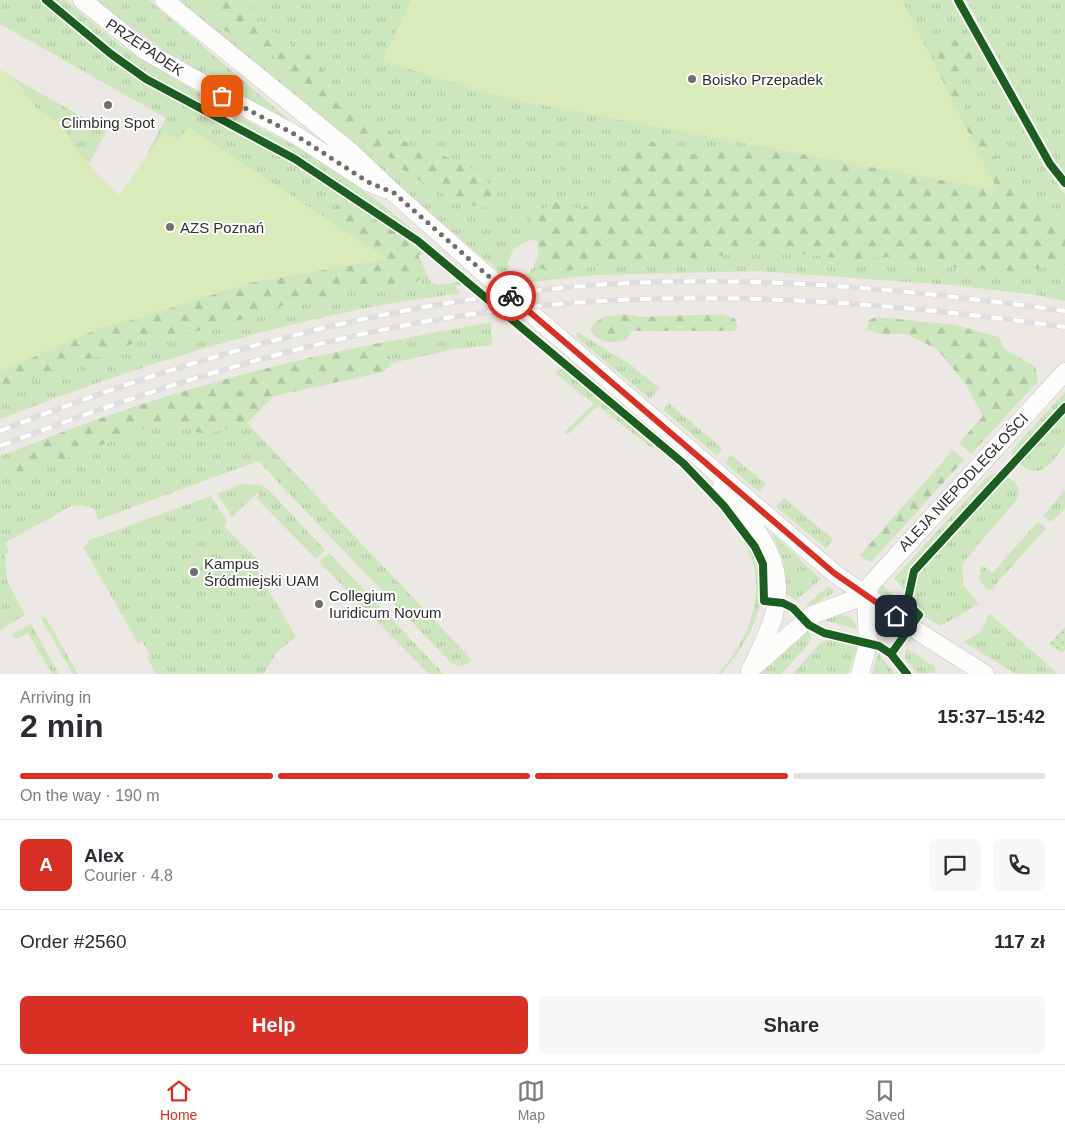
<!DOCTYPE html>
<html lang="en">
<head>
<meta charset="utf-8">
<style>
	:root { --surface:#fff; --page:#f7f7f7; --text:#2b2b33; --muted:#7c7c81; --line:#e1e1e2; --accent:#d93025 }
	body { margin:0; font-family:Helvetica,sans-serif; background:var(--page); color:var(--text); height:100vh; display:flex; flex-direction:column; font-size:19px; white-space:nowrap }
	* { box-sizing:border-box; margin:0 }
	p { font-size:16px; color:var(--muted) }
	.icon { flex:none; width:28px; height:28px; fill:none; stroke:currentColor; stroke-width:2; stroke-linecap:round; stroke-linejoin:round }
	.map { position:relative; height:674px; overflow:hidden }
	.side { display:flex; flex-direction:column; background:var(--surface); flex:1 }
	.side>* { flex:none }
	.pin { position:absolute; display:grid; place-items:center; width:42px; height:42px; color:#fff; margin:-21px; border-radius:10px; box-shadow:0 2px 8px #0006 }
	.courier { position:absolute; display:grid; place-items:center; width:50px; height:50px; margin:-25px; border:4px solid #d93025; border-radius:50%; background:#fff; color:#222; box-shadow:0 1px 6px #0007 }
	.summary em { font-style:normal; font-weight:700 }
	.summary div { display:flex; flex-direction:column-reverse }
	.summary { display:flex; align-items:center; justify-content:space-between; height:85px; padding:0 20px }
	h1 { font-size:32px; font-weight:700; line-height:38px }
	.bar { display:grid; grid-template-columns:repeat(4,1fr); gap:8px 5px; align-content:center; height:60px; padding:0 20px }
	.bar i { height:6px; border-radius:4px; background:var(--line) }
	.bar .selected { background:var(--accent) }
	.bar p { grid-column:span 4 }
	.line { display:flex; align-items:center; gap:12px; padding:0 20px; border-top:1px solid var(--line) }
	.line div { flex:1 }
	.round { display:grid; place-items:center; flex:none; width:52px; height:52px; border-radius:8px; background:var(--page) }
	.button { display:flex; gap:10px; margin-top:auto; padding:10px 20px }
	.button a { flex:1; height:58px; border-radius:8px; background:var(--accent); color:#fff; font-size:20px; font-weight:700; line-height:58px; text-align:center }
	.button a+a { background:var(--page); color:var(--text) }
	.menu { display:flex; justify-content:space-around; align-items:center; height:70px; border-top:1px solid var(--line); background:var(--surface); font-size:14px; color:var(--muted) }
	.menu a { display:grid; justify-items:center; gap:2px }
	.menu .selected { color:var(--accent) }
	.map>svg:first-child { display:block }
	.grass { fill:url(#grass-tufts); fill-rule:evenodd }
	.forest { fill:url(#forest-firs) }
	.garden { fill:url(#garden-dots) }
	.pitch { fill:#d9eabb }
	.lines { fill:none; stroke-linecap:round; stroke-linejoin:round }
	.tertiary-casing { stroke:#c5c4c5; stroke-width:19 }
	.tertiary { stroke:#fcfcfb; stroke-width:18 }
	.rail-casing { stroke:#dfdfe1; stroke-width:5.5 }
	.rail { stroke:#fff; stroke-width:4; stroke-dasharray:11; stroke-linecap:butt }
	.cycleway-casing { stroke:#fff; stroke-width:11 }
	.cycleway { stroke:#1b5e20; stroke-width:8 }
	.done { stroke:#706f6e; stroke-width:5; stroke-dasharray:0 9 }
	.route { stroke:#d93025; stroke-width:6 }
	.poi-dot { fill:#706f6e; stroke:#fff; stroke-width:2 }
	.labels { text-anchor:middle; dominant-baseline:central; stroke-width:4; stroke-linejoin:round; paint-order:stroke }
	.street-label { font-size:15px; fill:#2e2e2e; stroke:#fff }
	.poi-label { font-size:15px; fill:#2e2e2e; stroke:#fff; text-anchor:start }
</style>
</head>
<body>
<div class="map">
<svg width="1065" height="674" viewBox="0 0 1065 674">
	<defs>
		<pattern id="grass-tufts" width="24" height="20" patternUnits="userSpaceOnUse" patternTransform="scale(1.25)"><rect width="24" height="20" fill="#cee6be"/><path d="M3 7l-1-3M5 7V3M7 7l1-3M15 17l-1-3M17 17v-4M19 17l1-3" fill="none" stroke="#b1c6a4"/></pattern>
		<pattern id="forest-firs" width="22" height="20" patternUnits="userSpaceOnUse" patternTransform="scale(1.25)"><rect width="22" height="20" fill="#cee6be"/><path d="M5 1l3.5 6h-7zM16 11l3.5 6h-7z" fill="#b1c6a4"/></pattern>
		<pattern id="garden-dots" width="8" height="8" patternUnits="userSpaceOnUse" patternTransform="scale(1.25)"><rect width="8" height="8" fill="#cee6be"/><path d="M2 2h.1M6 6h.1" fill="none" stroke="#b1c6a4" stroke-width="1.8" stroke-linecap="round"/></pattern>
	</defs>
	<rect width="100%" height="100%" fill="#ece8e4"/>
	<path class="grass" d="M0,0H40L124,69L213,121L305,170L416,244L427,253L418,255L431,283L439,285L459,282L462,285L456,286V289L461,293C426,298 391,302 356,310C235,335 115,374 0,419V346L155,157L147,153L166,118L0,24Z
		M53,0H65L122,47L220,106L217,114L128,62Z
		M94,0H149L289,120L268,111L172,56Z
		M179,0H951L1045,168L1065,194V301L1037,295L951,285L759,271L596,275L530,282L527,278L508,279ZM529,240L538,241V257L529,274L517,275L509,272L508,263L513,249Z
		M966,0H1065V173L1056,162Z
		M0,70L107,131L87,166L0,88Z
		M236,115L317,158L382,204L421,237L308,162L232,122Z
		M491,322L492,345L455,349L392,363L385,342Z
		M577,332L631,365L659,388L650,399L576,337Z
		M563,368L653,445L652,448L598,406L567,435L564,432L594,404L555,373Z
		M1065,392V402L1014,457L1011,451Z
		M669,403L723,449L717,456L663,410Z
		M1065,413V445C1051,462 1041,483 1019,463Z
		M162,422L200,433H210L247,423L472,660C466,667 458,667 450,662L258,461L98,520L95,509L81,505L71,506L5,543L9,552L5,555L7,581L25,615L0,630V456L16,450L11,461V478Z
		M731,455L766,484L759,492L725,463Z
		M999,473L909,572L907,589L905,591L894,578L989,475Z
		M1006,475L1019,487L1018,498L962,564L963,584L979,604L940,626L924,616L912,600L918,571Z
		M242,484L260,485L267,488L325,550L316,559L256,498L259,495L257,493L232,517L217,494Z
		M1065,490V509L1051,522L1043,516Z
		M211,496L227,522L224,526L261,563L256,566L258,572L296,637L276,653L264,674H156L147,657L150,655L142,641L138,643L83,547L88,544L87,541Z
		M784,498L833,539L826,548L776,507Z
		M731,522C740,534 750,547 756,561C773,602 747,644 721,674H718C747,642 768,595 749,552C744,542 737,532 731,522Z
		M1038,522L1046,528L989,592L979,579L982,565L992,573Z
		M772,533L821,579L796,600L784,592L785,575L783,561Z
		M329,553L440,670L443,674H429L319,562Z
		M882,584L905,607L903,610L880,594L879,590Z
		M829,586L834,590L833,593L808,608L807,604Z
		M989,613L1058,674H1016L964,642L981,632Z
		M831,615C846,615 853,614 857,629L819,619Z
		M43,617L46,618L78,674H73L42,620Z
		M31,624L59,674H52L28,633L16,639L13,634Z
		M801,630L810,633L811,641L781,674H758Z
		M832,639L857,647L848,674H793L821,642Z
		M906,648L935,667V672L917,674L905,658Z
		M878,653L895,674H872Z"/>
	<path class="forest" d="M197,0H247L258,21L312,58L357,109L412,146L442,155L481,172L496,195L490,208L468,205L437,191L403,170L387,155L367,150L346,133L337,114L314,97L270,53L224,30L213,12Z
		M951,32L966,34L973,50L971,69L959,80L960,98L1007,178L1029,191L1052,221L1065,225V265L1015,271L960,268L888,257L856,260L762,250L701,258H642L554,273L539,268L538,240L530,216L556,202L581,209L613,188L634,141C659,140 658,146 678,154C690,159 698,151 708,148C723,145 737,149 751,145L929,73L941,38Z
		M351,201L427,253L418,255L426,273L415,283L381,289L349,290L333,298L289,303L225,325L179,335L146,337L109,355L67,364L10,389L0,392V346L312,209L330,210Z
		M625,314L639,317L724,314L735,319L738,326L734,331H631L627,339C612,345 599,343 590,330C597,316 610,316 625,314Z
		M876,317L955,325L999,337L1005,350L1035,366L1038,381L971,454L959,443L983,416L965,383L937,349L906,334H879L867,329L869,320Z
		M385,342L392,363L384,372L274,396L247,423L210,433H200L162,422L11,479V461L16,450C134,402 259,366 385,342Z
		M953,450L964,460L872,561L869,562L860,555Z"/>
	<path class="garden" d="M1065,627V650L1061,652L1049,644Z"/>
	<path class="pitch" d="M411,0H902L998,191L504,98L382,61Z
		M0,70L13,77L37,109L62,123L77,152L119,196L165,130L178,141L188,127L388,259L250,283L146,316L98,329L0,372Z"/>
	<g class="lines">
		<g class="tertiary-casing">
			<path id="tertiary" d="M82,0L144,50L235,102L294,134L368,182L384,189
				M164,0L351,152L394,193L484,273L834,573L911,627L985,674
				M722,486C754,526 788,560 774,615C769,634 758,653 750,671
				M756,665L812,615L866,595
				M860,674L868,644L866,595L871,584L1065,372"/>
		</g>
		<use href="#tertiary" class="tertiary"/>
		<g class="rail-casing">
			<path id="rail" d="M0,431C201,352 413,294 630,283C775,276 921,291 1065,311
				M0,446C176,379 360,322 548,305C721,289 893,303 1065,327"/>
		</g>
		<use href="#rail" class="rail"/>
		<g class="cycleway-casing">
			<path id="cycleway" d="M46,0L111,54L146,79L295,159L418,241L683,463L724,506L755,547L763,564L764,601L783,603L793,608L809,625L824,633L879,646L891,654L907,674
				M958,0L1050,164L1065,183
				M891,654L919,615L907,603L914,571L1065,407"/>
		</g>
		<use href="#cycleway" class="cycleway"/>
	</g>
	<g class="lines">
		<path class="done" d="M222,96L294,134L368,182L394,193L511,296"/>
		<path class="route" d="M511,296L834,573L896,616"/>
	</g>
	<g class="poi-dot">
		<circle cx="692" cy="79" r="5"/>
		<circle cx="108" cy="105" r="5"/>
		<circle cx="170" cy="227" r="5"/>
		<circle cx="194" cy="572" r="5"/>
		<circle cx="319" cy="604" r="5"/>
	</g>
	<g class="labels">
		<g class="street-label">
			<text transform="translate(145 47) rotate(34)">PRZEPADEK</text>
			<text transform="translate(963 482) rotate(-47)">ALEJA NIEPODLEGŁOŚCI</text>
		</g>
		<g class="poi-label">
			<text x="702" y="79">Boisko Przepadek</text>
			<text x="108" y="122" text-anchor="middle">Climbing Spot</text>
			<text x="180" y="227">AZS Poznań</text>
			<text x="204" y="563">Kampus<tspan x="204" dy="17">Śródmiejski UAM</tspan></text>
			<text x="329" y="595">Collegium<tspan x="329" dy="17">Iuridicum Novum</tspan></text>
		</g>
	</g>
</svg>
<div class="pin" style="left:222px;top:96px;background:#ea580c"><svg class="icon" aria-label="bag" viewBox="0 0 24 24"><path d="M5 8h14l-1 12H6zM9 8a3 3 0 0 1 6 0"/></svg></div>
<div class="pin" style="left:896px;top:616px;background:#1f2937"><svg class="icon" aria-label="home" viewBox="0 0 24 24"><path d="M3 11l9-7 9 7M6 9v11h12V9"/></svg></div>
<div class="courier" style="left:511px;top:296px"><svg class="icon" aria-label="bike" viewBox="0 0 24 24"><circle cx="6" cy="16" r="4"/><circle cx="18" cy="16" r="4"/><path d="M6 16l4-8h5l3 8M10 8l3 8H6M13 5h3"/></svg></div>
</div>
<section class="side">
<div class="summary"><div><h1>2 min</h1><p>Arriving in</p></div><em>15:37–15:42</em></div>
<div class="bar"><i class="selected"></i><i class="selected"></i><i class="selected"></i><i></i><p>On the way · 190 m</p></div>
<div class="line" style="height:90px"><b class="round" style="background:var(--accent);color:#fff">A</b><div><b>Alex</b><p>Courier · 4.8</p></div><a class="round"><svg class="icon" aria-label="chat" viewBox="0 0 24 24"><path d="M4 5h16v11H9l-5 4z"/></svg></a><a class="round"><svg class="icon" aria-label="phone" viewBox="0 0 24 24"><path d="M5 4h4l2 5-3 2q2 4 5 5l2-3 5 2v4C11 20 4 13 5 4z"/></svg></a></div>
<div class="line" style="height:65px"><div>Order #2560</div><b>117 zł</b></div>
<div class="button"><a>Help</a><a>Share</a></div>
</section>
<nav class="menu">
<a class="selected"><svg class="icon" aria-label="home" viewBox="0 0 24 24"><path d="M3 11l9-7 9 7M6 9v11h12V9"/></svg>Home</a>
<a><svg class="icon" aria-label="map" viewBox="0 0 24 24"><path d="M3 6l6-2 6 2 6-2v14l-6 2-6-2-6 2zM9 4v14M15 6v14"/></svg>Map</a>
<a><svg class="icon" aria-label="saved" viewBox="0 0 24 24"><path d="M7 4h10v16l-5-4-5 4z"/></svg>Saved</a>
</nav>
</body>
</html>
